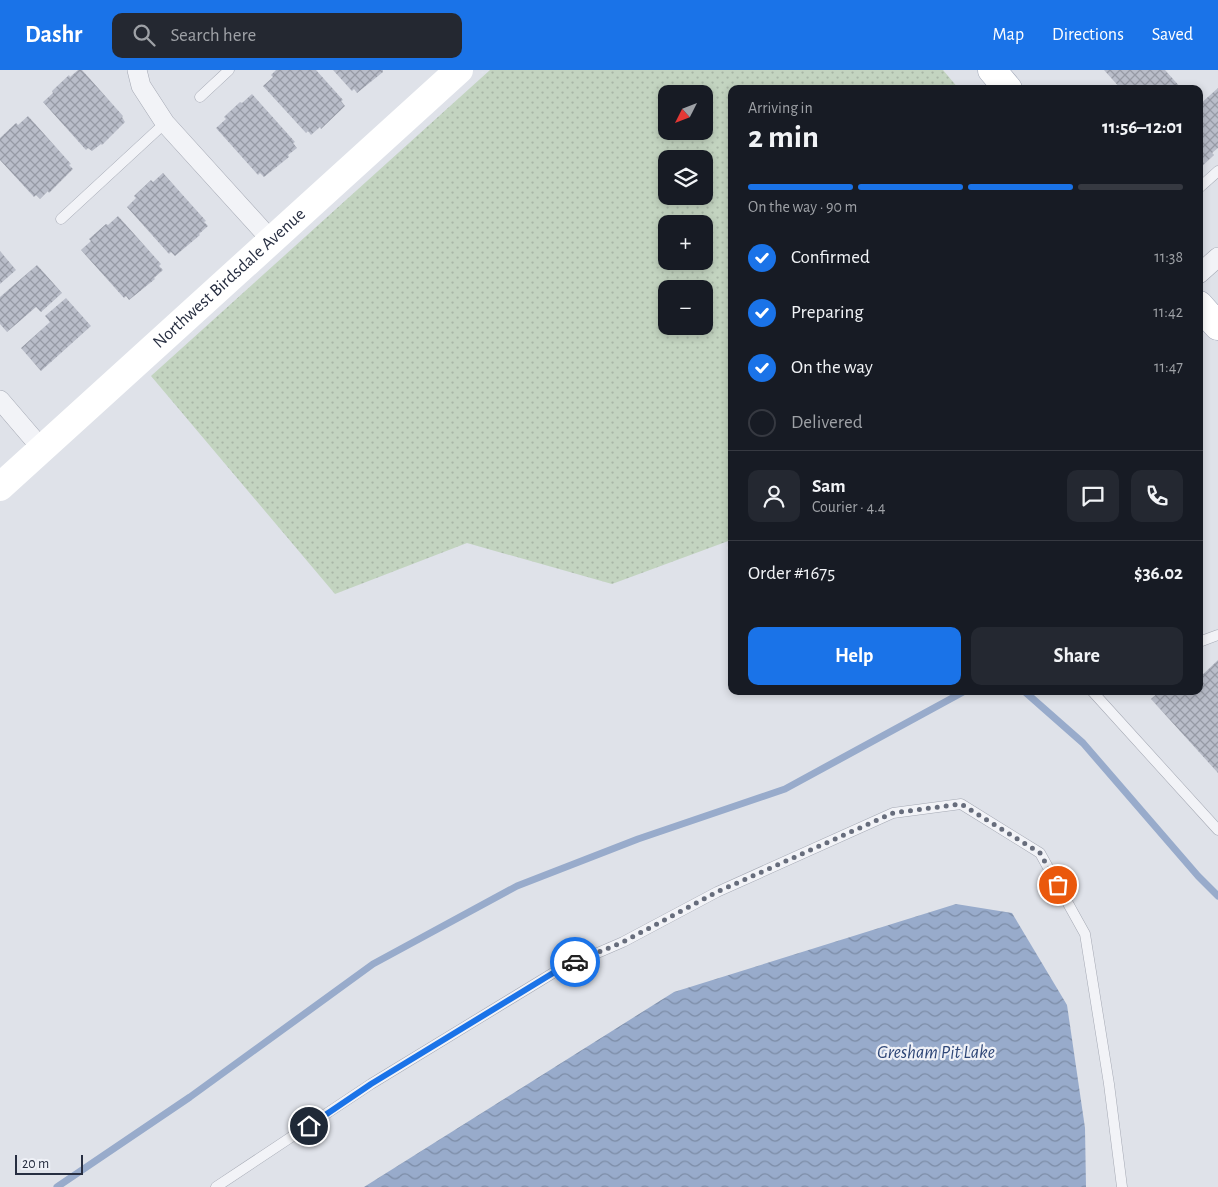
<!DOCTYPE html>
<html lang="en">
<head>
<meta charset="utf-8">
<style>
	:root { --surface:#171b24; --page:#242831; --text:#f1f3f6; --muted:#9ea1a6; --line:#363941; --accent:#1a73e8 }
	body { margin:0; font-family:"Alegreya Sans",sans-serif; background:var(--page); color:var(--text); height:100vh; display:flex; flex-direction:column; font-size:19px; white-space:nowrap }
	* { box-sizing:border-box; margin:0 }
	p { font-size:16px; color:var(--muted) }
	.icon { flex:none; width:28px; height:28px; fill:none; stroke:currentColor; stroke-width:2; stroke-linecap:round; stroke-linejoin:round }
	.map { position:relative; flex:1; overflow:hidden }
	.sheet { position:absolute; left:728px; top:15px; width:475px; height:610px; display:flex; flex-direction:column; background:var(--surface); border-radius:10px; box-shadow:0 2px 8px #0003 }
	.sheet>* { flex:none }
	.needle { width:32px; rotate:228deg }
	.buttons { position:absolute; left:658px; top:15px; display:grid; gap:10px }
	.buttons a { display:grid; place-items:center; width:55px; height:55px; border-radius:10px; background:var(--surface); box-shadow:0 2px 8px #0003; font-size:25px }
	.scale { position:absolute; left:15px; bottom:12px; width:68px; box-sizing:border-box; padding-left:5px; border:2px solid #272e41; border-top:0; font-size:14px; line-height:18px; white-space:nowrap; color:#272e41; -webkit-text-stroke:4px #eff1f7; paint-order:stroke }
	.pin { position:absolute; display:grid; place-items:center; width:42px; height:42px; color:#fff; margin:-21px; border:2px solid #fff; border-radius:50%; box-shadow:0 1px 5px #0007 }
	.courier { position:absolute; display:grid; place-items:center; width:50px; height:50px; margin:-25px; border:4px solid #1a73e8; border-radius:50%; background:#fff; color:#222; box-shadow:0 1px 6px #0007 }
	.summary em { font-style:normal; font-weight:600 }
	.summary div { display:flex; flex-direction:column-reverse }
	.summary { display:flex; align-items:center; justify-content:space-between; height:85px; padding:0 20px }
	h1 { font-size:32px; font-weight:600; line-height:38px }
	.bar { display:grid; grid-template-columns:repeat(4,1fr); gap:8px 5px; align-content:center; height:60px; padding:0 20px }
	.bar i { height:6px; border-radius:4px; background:var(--line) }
	.bar .selected { background:var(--accent) }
	.bar p { grid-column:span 4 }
	.line { display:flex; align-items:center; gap:12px; padding:0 20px; border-top:1px solid var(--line) }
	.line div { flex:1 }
	.round { display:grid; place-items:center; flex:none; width:52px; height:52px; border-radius:10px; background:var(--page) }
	ol { padding:0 20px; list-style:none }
	li { display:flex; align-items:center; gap:15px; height:55px }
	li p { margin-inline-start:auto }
	li .icon { padding:5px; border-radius:50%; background:var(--accent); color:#fff; stroke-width:4 }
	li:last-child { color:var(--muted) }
	li i { width:28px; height:28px; border:2px solid var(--line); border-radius:50% }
	.action { display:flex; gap:10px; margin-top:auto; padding:10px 20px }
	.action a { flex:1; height:58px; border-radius:10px; background:var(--accent); color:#fff; font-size:20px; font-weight:600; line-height:58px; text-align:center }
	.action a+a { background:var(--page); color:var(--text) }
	header { display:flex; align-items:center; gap:30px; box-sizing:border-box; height:70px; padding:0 25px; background:var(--accent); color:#fff }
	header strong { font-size:24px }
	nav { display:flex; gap:28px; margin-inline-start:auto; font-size:18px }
	.search { width:350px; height:45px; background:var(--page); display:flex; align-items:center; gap:12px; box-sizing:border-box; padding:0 18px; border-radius:10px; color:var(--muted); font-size:19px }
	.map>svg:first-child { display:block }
	.grass { fill:url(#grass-dots); fill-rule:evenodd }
	.water { fill:url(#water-waves) }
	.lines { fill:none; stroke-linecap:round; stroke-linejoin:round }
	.stream { stroke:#98abcb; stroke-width:7 }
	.building { fill:url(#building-cross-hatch) }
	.lane-casing { stroke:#a4a8b3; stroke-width:11 }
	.street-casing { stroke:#a4a8b3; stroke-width:20 }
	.primary-casing { stroke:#9ea5b6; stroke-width:29 }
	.lane { stroke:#f2f3f7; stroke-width:10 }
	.street { stroke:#f2f3f7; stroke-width:19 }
	.secondary { stroke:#fff; stroke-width:28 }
	.primary { stroke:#fff; stroke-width:28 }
	.done { stroke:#676d7c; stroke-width:5; stroke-dasharray:0 9 }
	.route { stroke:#1a73e8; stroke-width:6 }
	.labels { text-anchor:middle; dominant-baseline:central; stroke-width:4.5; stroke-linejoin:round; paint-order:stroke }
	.street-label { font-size:18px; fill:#272e41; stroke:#eff1f7 }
	.water-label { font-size:19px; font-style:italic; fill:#2f4777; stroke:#eff1f7 }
</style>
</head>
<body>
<header>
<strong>Dashr</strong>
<div class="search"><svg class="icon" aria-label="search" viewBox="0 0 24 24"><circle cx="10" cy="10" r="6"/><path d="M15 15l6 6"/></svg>Search here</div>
<nav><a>Map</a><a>Directions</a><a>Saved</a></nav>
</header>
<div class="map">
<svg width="1218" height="1117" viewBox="0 0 1218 1117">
	<defs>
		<pattern id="grass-dots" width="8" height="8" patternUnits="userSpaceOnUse" patternTransform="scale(1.25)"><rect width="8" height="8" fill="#c3d4c0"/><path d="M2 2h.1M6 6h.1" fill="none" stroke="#a8b6a6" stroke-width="1.8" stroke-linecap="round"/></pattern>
		<pattern id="water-waves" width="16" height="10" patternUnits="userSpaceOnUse" patternTransform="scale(1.25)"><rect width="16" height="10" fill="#98abcb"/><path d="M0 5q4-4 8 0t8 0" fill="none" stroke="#7c8ca6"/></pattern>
		<pattern id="building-cross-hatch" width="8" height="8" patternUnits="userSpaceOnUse" patternTransform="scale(1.25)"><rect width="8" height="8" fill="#b9bdc9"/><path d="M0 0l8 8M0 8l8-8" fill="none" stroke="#969aa5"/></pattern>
	</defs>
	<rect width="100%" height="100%" fill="#dfe2e9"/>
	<path class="grass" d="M490,0H943L959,19H731V470L612,514L467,473L335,524L151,306ZM666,24H704V61H666ZM666,89H704V126H666ZM666,154H704V191H666ZM666,219H704V256H666Z"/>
	<path class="water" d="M956,834L1012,843L1067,935L1085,1058L1086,1117H364L674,922Z"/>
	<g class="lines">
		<path class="stream" d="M1024,621L1083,673L1198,806L1218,826
			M57,1117L190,1027L373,894L517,816L638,769L785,719L965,621"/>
	</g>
	<path class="building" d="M78,0H82L123,46L122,47L125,52L102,75L101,74L92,81L88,78L86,80L43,32L53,23L52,21L69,5L70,7Z
		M276,0H316L343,30L341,31L345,36L321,59L320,57L311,65L308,61L306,63L263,16L273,7L271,5Z
		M333,0H383V2L357,23L354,19L352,21Z
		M1104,0H1165L1182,19H1121Z
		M1218,18V78L1212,83L1214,85L1199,99V35Z
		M252,24L295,72L293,73L297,78L288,85L289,87L264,107L260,103L258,105L216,58L226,49L224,47L240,32L242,33Z
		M28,46L71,94L69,95L73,99L49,123L48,121L40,129L36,125L34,127L0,90V68L16,53L18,55Z
		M163,103L206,151L204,152L208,156L199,164L200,165L175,186L171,182L169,184L127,137L136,128L134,126L151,110L153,112Z
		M118,146L161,194L159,196L163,200L154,208L155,209L129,230L126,226L124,228L81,180L91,171L89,169L106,154L108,155Z
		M0,181L16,200L0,214Z
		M37,195L62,223L41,242L36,237L7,262L0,254V227Z
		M66,228L91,256L41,301L21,278L50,252L45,246Z
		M1218,590V703L1151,629L1160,621H1199V608Z"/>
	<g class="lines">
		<g class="lane-casing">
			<path id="lane" d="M200,27L229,0
				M1199,118L1218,101
				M61,149L165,53
				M1199,572L1218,565
				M1092,621L1218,760
				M216,1117L371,1014L558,900L623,872L717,822L893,743L961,734L1040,783L1085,864L1109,1014L1122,1117"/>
		</g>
		<g class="street-casing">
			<path id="street" d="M137,0L141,16L165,53L271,170
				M1199,204L1218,187
				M0,330L42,379"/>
		</g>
		<g class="primary-casing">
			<path id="primary" d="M992,0L1008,19
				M1199,235L1218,256"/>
		</g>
		<use href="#lane" class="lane"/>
		<use href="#street" class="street"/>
		<path class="secondary" id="s1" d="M0,417L459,0"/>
		<use href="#primary" class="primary"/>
	</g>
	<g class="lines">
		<path class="done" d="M575,892L623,872L717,822L893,743L961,734L1040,783L1058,815"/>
		<path class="route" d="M309,1056L371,1014L558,900L575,892"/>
	</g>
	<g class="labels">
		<g class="street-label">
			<text stroke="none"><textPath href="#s1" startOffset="310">Northwest Birdsdale Avenue</textPath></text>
		</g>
		<g class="water-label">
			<text x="936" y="982">Gresham Pit Lake</text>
		</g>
	</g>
</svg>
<div class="buttons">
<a><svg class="needle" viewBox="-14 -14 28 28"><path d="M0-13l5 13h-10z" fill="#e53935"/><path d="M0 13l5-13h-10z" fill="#9ea1a6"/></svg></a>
<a><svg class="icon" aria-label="layers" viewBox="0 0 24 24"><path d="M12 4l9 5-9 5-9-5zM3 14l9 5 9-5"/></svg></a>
<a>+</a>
<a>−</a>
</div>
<div class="scale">20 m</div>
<div class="pin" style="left:1058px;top:815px;background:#ea580c"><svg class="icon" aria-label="bag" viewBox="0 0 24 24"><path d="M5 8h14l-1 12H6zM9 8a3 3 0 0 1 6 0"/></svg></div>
<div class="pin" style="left:309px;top:1056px;background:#1f2937"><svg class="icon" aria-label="home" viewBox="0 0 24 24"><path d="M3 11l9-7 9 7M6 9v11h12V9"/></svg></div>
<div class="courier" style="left:575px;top:892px"><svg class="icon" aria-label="car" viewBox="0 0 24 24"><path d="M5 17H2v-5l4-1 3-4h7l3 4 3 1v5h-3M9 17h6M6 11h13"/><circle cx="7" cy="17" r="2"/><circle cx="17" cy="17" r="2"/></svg></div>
<section class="sheet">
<div class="summary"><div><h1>2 min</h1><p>Arriving in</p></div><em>11:56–12:01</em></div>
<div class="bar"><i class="selected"></i><i class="selected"></i><i class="selected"></i><i></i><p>On the way · 90 m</p></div>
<ol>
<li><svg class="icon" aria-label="check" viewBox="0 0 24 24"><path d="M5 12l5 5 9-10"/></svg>Confirmed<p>11:38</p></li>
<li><svg class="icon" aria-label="check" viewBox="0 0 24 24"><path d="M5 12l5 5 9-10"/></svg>Preparing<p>11:42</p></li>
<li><svg class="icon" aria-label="check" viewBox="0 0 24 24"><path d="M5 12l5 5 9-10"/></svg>On the way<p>11:47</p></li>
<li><i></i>Delivered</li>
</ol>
<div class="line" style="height:90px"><a class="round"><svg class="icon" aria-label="person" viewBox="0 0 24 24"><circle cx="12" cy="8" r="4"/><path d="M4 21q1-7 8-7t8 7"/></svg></a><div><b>Sam</b><p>Courier · 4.4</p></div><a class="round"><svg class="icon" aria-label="chat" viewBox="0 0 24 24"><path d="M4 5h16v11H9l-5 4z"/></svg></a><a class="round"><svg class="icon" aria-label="phone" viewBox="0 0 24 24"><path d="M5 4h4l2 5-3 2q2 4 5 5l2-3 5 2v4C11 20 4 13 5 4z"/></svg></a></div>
<div class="line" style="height:65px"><div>Order #1675</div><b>$36.02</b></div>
<div class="action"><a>Help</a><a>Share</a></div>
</section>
</div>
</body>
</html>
